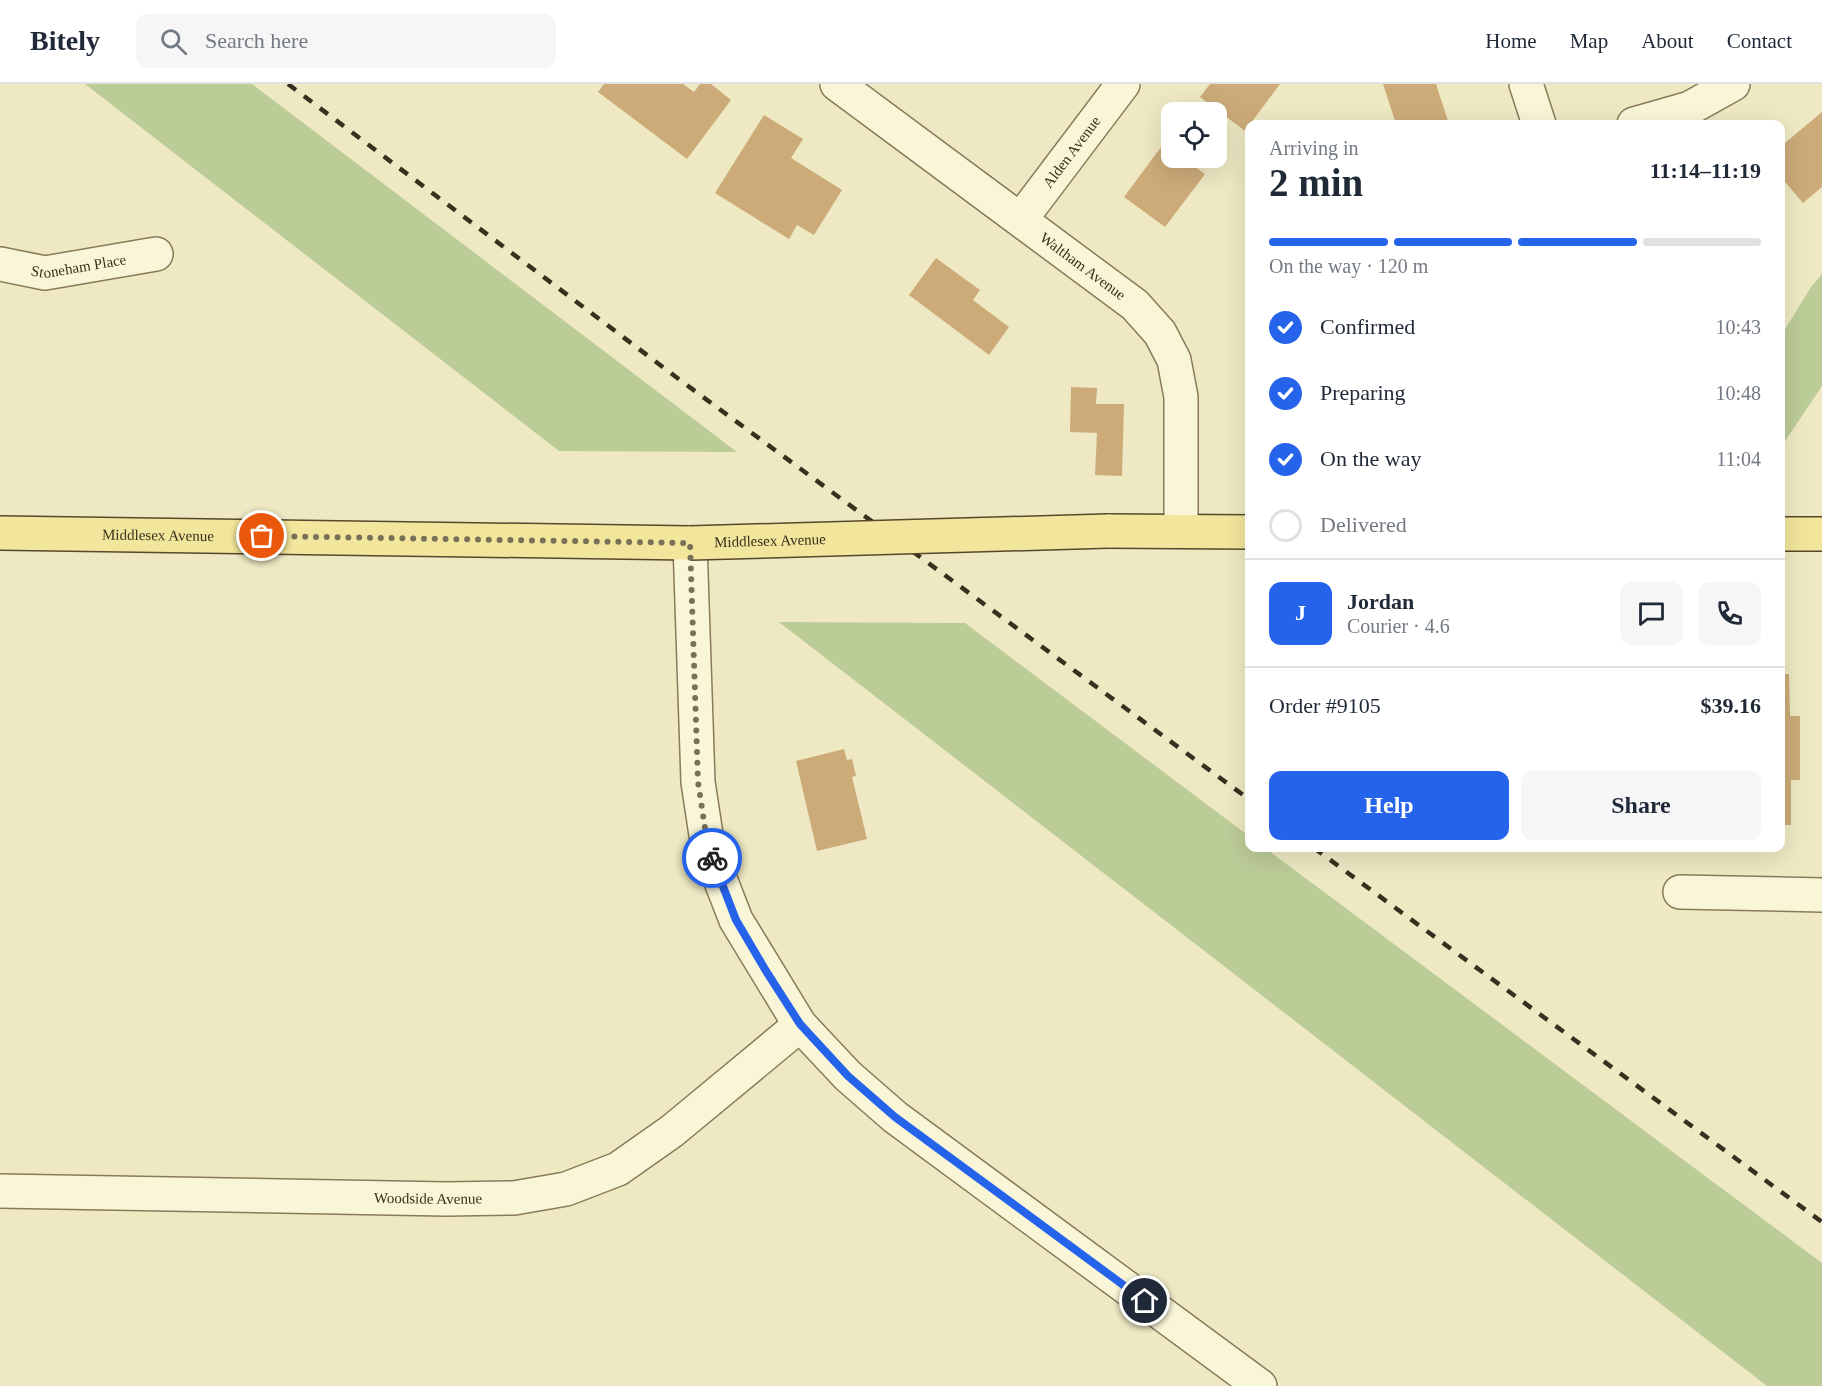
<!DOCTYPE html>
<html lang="en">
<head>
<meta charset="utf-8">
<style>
	:root { --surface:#fff; --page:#f6f6f7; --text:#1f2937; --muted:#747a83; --line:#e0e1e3; --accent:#2563eb }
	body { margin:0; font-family:"Times New Roman",serif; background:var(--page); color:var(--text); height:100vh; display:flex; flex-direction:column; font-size:22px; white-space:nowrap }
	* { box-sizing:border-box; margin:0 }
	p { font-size:20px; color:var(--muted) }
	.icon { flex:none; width:33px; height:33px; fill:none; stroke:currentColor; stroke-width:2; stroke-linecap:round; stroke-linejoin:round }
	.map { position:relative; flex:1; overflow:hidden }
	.details { position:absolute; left:1245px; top:36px; width:540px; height:732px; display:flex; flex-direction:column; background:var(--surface); border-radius:12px; box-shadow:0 6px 24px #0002 }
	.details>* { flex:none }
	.tools { position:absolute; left:1161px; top:18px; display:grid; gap:12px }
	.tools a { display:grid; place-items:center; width:66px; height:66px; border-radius:12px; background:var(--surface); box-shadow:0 6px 24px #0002; font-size:30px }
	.pin { position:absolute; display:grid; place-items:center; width:51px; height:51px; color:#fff; margin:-26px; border:3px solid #fff; border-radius:50%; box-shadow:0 2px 6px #0007 }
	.courier { position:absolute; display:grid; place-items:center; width:60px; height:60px; margin:-30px; border:4px solid #2563eb; border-radius:50%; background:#fff; color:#222; box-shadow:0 2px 8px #0007 }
	.summary em { font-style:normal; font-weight:600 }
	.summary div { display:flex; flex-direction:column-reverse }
	.summary { display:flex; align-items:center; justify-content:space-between; height:102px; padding:0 24px }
	h1 { font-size:39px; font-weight:600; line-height:45px }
	.bar { display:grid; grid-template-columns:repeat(4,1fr); gap:9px 6px; align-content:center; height:72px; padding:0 24px }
	.bar i { height:8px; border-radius:4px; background:var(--line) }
	.bar .active { background:var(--accent) }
	.bar p { grid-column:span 4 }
	.line { display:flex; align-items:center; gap:15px; padding:0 24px; border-top:2px solid var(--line) }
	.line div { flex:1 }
	.round { display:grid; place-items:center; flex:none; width:63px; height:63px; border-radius:12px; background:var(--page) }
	ol { padding:0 24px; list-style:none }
	li { display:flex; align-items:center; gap:18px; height:66px }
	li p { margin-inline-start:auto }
	li .icon { padding:6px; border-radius:50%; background:var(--accent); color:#fff; stroke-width:4 }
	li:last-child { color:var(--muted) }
	li i { width:33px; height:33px; border:3px solid var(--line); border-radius:50% }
	.action { display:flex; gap:12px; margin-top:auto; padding:12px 24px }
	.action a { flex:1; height:69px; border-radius:12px; background:var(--accent); color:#fff; font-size:24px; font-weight:600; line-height:69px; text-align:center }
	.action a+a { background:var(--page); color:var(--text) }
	header { display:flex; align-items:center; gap:36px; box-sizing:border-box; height:84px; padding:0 30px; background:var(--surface); border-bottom:2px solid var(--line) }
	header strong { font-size:28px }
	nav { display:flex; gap:33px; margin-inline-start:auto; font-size:21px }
	.search { width:420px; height:54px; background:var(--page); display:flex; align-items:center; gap:15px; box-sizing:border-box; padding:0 21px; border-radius:12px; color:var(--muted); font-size:22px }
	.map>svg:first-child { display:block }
	.green { fill:#bccc97 }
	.building { fill:#ccab79 }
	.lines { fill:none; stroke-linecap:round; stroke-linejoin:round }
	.minor-casing { stroke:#887b5a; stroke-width:36 }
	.major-casing { stroke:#56482e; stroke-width:36 }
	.minor { stroke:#f9f5d7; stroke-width:33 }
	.major { stroke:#f1e69b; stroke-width:33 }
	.rail { stroke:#38301e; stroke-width:4.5; stroke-dasharray:10 10; stroke-linecap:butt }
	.major-bridge-casing { stroke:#56482e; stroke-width:36; stroke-linecap:butt }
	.major-bridge { stroke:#f1e69b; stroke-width:33 }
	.done { stroke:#787158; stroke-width:6; stroke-dasharray:0 10.8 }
	.route { stroke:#2563eb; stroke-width:8 }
	.labels { text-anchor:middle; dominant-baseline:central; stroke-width:5; stroke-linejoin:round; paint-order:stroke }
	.street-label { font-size:15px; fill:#38301e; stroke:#f5f2d3 }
</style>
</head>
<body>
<header>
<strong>Bitely</strong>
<div class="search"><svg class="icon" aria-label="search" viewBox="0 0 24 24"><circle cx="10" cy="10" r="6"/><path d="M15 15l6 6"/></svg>Search here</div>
<nav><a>Home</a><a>Map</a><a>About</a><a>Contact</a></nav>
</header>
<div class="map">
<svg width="1822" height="1302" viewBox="0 0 1822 1302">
	<rect width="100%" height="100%" fill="#eee9c3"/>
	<path class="green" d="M85,0H252L737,368L559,367Z
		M1822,190V302L1781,363V252L1811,203Z
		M779,538L965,539L1249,752L1250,764H1265L1822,1179V1302H1767Z"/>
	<path class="building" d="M604,0H683L694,8L700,0H711L731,16L687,75L598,8Z
		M1210,0H1280L1245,47L1200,13Z
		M1383,0H1436L1449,40H1396Z
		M1822,28V103L1803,119L1780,92V63Z
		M764,31L803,55L791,74L842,106L814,151L797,141L789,155L715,109Z
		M1164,59L1172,65V74H1183L1205,90L1165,143L1124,113Z
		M936,174L980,206L973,216L1009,243L989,271L909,211Z
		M1071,303L1097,304L1096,320H1124L1122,392L1095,391L1097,349L1070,348Z
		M1780,590H1789L1790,632H1800V696H1791V741H1780Z
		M844,665L847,676L852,675L856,692L852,693L867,755L817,767L796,677Z"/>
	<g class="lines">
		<g class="minor-casing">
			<g id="minor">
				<path id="s1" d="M837,0L1135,221L1160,249L1174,276L1181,313V447"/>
				<path d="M1526,0L1539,40"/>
				<path d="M1634,40L1690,24L1733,0"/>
				<path id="s2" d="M1021,135L1123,0"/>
				<path id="s3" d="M0,180L45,189L156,170"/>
				<path d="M690,459L698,698L708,764L736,836L800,941L848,992L895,1033L1260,1302"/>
				<path d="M1680,808L1822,811"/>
				<path id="s4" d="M0,1107L446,1115L514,1114L566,1105L618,1085L672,1047L800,941"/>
			</g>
		</g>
		<g class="major-casing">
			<g id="major">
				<path d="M1108,447L1250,448"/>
				<path id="s5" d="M0,449L690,459"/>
				<path d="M1780,450H1822"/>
			</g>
		</g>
		<use href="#minor" class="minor"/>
		<use href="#major" class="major"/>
		<path class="rail" d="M288,0L684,299L1250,716
			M1314,764L1822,1138"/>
		<g class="major-bridge-casing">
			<g id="major-bridge">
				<path id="s6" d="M690,459L1108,447"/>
			</g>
		</g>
		<use href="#major-bridge" class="major-bridge"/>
	</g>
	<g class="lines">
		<path class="done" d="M262,452L690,459L698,698L708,764L712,774"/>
		<path class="route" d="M712,774L736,836L766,887L800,940L848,992L895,1033L1145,1217"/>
	</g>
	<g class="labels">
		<g class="street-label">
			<text stroke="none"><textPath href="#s2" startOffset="84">Alden Avenue</textPath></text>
			<text stroke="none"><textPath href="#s3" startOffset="80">Stoneham Place</textPath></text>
			<text stroke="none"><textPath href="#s1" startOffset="306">Waltham Avenue</textPath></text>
			<text stroke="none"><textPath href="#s5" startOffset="158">Middlesex Avenue</textPath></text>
			<text stroke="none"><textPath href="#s6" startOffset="80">Middlesex Avenue</textPath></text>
			<text stroke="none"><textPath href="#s4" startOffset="428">Woodside Avenue</textPath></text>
		</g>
	</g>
</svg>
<div class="tools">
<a><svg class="icon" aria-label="locate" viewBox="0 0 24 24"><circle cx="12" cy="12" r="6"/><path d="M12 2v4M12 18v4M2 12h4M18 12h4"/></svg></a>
</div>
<div class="pin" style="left:262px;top:452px;background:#ea580c"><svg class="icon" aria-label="bag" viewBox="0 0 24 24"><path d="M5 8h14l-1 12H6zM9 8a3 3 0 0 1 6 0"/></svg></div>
<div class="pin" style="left:1145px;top:1217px;background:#1f2937"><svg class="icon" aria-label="home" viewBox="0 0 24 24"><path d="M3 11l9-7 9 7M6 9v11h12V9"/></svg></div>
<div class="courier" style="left:712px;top:774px"><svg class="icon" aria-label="bike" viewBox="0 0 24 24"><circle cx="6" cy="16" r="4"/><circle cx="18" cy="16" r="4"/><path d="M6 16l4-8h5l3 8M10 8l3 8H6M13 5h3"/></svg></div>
<section class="details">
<div class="summary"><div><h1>2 min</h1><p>Arriving in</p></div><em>11:14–11:19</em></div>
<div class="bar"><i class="active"></i><i class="active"></i><i class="active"></i><i></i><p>On the way · 120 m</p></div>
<ol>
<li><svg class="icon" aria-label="check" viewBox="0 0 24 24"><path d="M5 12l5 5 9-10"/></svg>Confirmed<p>10:43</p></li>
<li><svg class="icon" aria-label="check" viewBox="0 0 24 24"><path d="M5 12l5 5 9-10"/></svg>Preparing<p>10:48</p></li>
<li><svg class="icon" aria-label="check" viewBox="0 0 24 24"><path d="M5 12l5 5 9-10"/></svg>On the way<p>11:04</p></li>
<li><i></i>Delivered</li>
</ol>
<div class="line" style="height:108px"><b class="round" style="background:var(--accent);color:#fff">J</b><div><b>Jordan</b><p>Courier · 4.6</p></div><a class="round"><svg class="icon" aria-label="chat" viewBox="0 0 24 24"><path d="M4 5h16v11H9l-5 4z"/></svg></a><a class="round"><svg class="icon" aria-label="phone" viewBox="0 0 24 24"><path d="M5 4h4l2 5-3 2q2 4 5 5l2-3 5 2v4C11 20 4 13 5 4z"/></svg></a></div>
<div class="line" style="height:78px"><div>Order #9105</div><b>$39.16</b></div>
<div class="action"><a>Help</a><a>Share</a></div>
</section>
</div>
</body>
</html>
